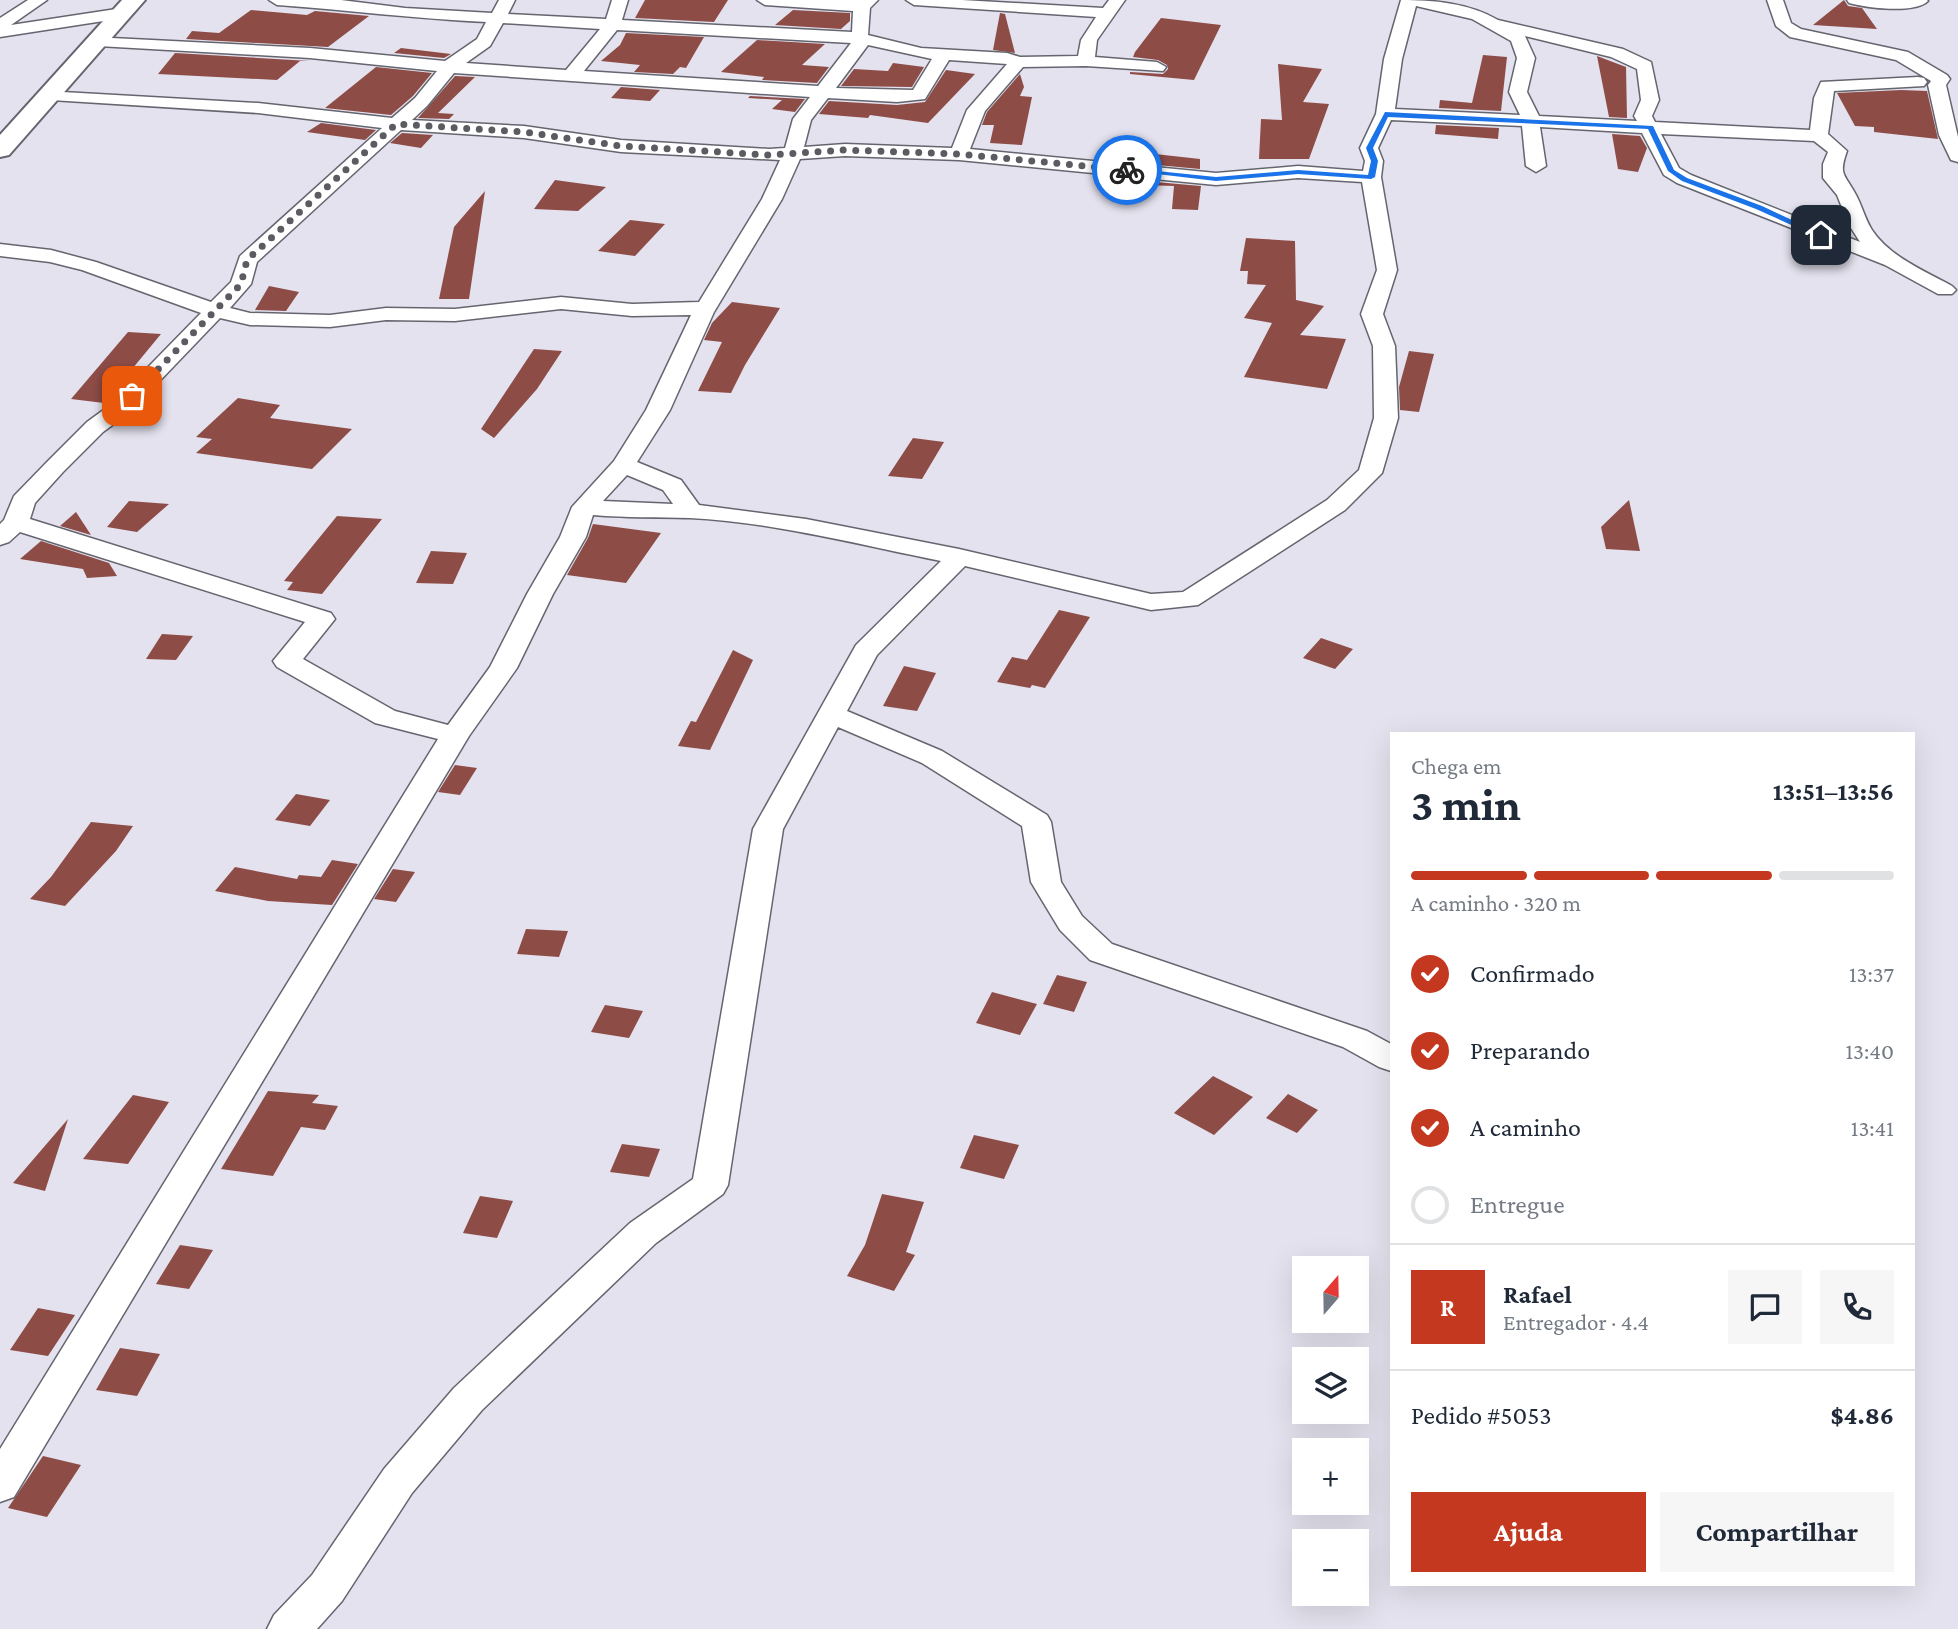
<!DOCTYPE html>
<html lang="pt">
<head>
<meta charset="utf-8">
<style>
	:root { --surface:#fff; --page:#f6f6f7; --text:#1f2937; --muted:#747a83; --line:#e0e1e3; --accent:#c3381e }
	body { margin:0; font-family:"Crimson Pro",serif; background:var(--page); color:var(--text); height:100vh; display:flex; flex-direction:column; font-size:26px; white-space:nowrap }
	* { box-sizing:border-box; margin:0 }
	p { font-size:23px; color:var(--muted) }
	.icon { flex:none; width:38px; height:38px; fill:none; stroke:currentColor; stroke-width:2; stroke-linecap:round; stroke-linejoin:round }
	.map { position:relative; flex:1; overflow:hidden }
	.details { position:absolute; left:1390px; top:732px; width:525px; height:854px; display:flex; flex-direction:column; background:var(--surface); border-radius:0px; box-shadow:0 7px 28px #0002 }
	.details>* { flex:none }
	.needle { width:46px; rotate:20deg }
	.buttons { position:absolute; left:1292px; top:1256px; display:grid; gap:14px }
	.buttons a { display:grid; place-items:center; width:77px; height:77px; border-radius:0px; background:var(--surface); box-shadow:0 7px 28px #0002; font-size:35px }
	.pin { position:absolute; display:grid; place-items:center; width:60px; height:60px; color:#fff; margin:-30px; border-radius:14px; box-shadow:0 4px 10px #0006 }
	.courier { position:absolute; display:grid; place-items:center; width:70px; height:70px; margin:-35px; border:5px solid #1a73e8; border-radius:50%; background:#fff; color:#222; box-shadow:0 2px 9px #0007 }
	.head em { font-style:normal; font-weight:700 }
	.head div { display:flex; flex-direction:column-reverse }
	.head { display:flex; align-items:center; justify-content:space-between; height:119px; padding:0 21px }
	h1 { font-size:46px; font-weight:700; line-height:52px }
	.bar { display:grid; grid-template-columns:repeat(4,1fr); gap:10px 7px; align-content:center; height:84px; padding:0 21px }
	.bar i { height:9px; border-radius:5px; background:var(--line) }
	.bar .selected { background:var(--accent) }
	.bar p { grid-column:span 4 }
	.line { display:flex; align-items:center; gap:18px; padding:0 21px; border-top:2px solid var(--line) }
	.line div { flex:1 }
	.round { display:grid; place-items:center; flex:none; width:74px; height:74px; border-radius:0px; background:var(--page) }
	ol { padding:0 21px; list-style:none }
	li { display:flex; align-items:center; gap:21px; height:77px }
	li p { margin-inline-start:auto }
	li .icon { padding:7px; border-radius:50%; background:var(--accent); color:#fff; stroke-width:4 }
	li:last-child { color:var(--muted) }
	li i { width:38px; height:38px; border:4px solid var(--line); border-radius:50% }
	.primary-button { display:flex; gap:14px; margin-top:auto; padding:14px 21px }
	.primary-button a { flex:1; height:80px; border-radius:0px; background:var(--accent); color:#fff; font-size:28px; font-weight:700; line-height:80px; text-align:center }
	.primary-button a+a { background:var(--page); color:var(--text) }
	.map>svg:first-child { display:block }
	.building { fill:#8e4c47 }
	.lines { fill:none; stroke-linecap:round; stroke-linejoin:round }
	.street-casing { stroke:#65656f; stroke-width:3 }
	.secondary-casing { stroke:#65656f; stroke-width:4 }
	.street { fill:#fff; fill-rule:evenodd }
	.secondary { fill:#fff; fill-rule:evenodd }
	.route { fill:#1a73e8 }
	.done { stroke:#5b5b62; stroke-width:7; stroke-dasharray:0 12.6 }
</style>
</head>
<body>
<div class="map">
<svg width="1958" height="1629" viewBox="0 0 1958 1629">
	<rect width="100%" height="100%" fill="#e3e2ee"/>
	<path class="building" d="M645,0H728L714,22L635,18Z
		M1844,0L1848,6L1862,8L1877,29L1813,25Z
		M251,10L307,15L315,11L369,16L328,47L186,39L192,31L219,33Z
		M793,10L850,13V21L841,29L775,25Z
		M1000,13L1005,14L1015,53L993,50Z
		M1161,18L1221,25L1194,80L1130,74V72L1163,74L1168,69L1167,65L1158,60L1133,57L1135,52Z
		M626,33L704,37L686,68L680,67L673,74L634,72L640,65L601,61L620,45Z
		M757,40L825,44L802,65L829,67L817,83L762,80L764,77L721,72Z
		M401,48L451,54L444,58L394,53Z
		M175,53L310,61H300L277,80L158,74Z
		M1483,55L1507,57L1501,111L1439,108L1440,100L1472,103Z
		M1597,56L1626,67L1627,118L1609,117Z
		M893,63L924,67L912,87L841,86L854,69L888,71Z
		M1278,64L1322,69L1303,102L1329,104L1309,159H1259L1261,119L1282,120Z
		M376,67L432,73L413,96L391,115L325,108Z
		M946,70L975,74L928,123L870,115L868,118L819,114L829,101L897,105L925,102Z
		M1020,74L1024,87L1020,96L1032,97L1022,145L990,143L994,125H982L987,112Z
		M455,76L475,77L438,113L454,114L449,119L418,118Z
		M621,87L660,90L650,101L611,98Z
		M1901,90L1927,91L1938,139L1874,132V127L1855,126L1837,93Z
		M750,96L805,99L795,112L772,109L782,100L748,98Z
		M321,123L376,130L365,140L307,132Z
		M1436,125L1499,128L1498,139L1435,134Z
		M402,133L433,135L421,148L390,143Z
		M1612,134L1640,136L1647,148L1638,172L1618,169Z
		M1146,153L1200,159V169L1146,164Z
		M555,180L606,187L578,211L534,209Z
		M1144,181L1201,186L1198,210L1172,209L1174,186L1144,185Z
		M485,191L469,299H439L454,227Z
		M630,220L665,224L635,256L598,251Z
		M1246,238L1295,241L1296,300L1324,306L1300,335L1346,339L1327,389L1244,377L1272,323L1244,318L1266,285L1247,284L1248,271H1240Z
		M269,286L299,292L286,311L255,310Z
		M732,302L780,308L745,365L731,393L698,391L722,342L704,340L712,323Z
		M128,332L161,334L104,403L71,399Z
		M534,349L562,351L537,389L494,438L481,429Z
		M1409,351L1434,354L1419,412L1400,410L1399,387Z
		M238,398L280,405L270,418L352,429L312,469L196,453L212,439L196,437Z
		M913,438L944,442L922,479L888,476Z
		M1629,500L1640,551L1606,549L1601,527Z
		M129,501L169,504L137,532L107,527Z
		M76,512L91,535L60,526Z
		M337,516L382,519L322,594L287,590L293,582L284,581Z
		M593,524L661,533L626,583L567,575L588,538Z
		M41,541L109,563L117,576L87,578L83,569L20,559Z
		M431,551L467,553L453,584L416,583Z
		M1059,610L1090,617L1045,688L1032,685L1030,688L997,682L1012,657L1027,660Z
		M162,634L193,636L176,660L146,659Z
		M1321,638L1353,649L1335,669L1303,658Z
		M733,650L753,660L710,750L678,746L691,721L696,722Z
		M904,666L936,673L917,711L883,706Z
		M455,765L477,768L460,795L438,792Z
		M296,794L330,800L310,826L275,820Z
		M91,822L133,826L116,851L65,906L30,899L51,877Z
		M332,860L358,864L332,905L268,901L215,891L235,867L297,879L299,875L321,877Z
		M393,869L415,872L396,902L374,899Z
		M526,929L568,931L559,957L517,954Z
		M1057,975L1087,982L1074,1012L1043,1004Z
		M992,992L1037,1004L1020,1035L976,1023Z
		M605,1005L643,1011L629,1038L591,1032Z
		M1213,1076L1253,1097L1214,1135L1174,1113Z
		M268,1091L319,1095L312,1103L338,1106L325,1130L301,1127L273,1176L221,1169Z
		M1288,1094L1318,1110L1297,1133L1266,1118Z
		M133,1095L169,1102L128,1164L83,1159Z
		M68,1119L45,1191L13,1183Z
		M974,1135L1019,1145L1004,1179L960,1168Z
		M622,1144L660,1149L649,1177L610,1172Z
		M882,1194L924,1202L906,1252L915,1255L894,1291L847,1276L865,1245Z
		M480,1196L513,1201L497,1238L463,1233Z
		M180,1245L213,1250L189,1289L156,1284Z
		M38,1308L75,1315L48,1356L10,1350Z
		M120,1348L160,1354L137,1396L96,1390Z
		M43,1456L81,1465L47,1517L8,1508Z"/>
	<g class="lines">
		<g class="street-casing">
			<path id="street" d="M28,0H47L11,25L123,8L131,13L123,18L0,37V18Z
				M269,0H341L405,8L492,13L499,0H515L508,14L606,19L612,0H628L622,20L852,32L853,11L765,5L757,0H878L870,8L868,35L921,48L1007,53L1020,57L1078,56L1081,40L1096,17L914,5L906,0H962L1103,8L1109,0H1125L1097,40L1095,57L1157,62L1166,67L1163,71L1086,66L1023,67L985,111L970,149L1216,173L1298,166L1363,171L1365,161L1360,148L1376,114L1384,59L1401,0C1434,0 1469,3 1498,20L1623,49L1651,62L1659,100L1652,116L1655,122L1810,130L1814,98L1821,82L1918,77L1924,78L1927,82L1924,86L1834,91L1828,134L1847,151C1838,176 1845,174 1856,195C1862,206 1865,219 1872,230C1890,257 1925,271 1952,286L1956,290L1952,294H1938L1885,265L1677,183L1664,175L1642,133L1540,127L1546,166L1536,172L1526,166L1522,126L1391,120L1378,148L1383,161L1381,177L1397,270L1383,314L1395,346L1398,418L1382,473L1345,510L1198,605L1151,610L965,566L877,655L847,711L942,751L1047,815L1051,822L1061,882L1082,916L1112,944L1367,1031L1391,1044V1071L1379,1067L1343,1047L1090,960L1060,930L1031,882L1022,826L922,763L838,727L783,829L728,1185L723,1194L656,1243L482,1410L412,1493L342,1601L317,1629H267L274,1615L312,1575L384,1469L454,1388L630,1223L693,1179L753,829L856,645L941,561C861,545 772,522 690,518C658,517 626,518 593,515L586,537L553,594L517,668L469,736L14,1497L0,1502V1449L438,739L375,723L277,667L273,661L305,622L20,532L9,542L0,545V524L4,520L14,496L47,462L87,422L113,403L201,313L82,270L50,262L0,256V244L51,250L96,262L211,302L231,282L240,256L382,128L258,113L51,100L45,99L42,95L45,91L258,103L392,118L415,98L437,71L310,58L98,46L90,41L92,37L310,48L445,61L477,39L486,22C416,19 347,10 277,5ZM1416,6L1472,19L1511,41L1517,58L1509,92L1520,115L1395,109L1402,59ZM503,23L600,29L566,70L466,63L490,46ZM617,30L851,43L818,86L584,71ZM1525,36L1611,57L1637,69L1641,100L1634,116L1637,121L1539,116L1527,92L1535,58ZM868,45L932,59L913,90L836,88ZM949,60L1007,64L967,110L952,148L845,144L804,147L811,120L828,98L897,102L925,99ZM454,73L810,97L793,119L785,148L769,149L621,140L524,126L412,120L427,106ZM401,130L524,138L621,152L780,160L762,199L699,302L632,304L561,297L455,309L386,308L330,315L250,313L230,308L251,284L257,262ZM1661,134L1814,141L1828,152L1823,164V178L1837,195L1849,225L1860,242L1691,175L1679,168ZM845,156L959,160L1216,185L1298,178L1362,182L1377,270L1361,314L1373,346L1374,418L1359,470L1327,500L1183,592L1151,594L959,549L806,519L699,505L681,480L637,462L670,410L714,312L782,199L800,159ZM561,309L632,316L691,315L646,410L614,461L572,507L560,537L527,594L490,667L448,725L395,711L303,659L335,619L331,613L30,519L35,503L63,472L103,432L129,413L220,318L250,325L330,327L386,320L455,321ZM627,475L663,490L673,504L603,501Z
				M1767,0H1783L1791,23L1801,29L1908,52L1947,75L1950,79L1946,85L1958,137V162L1951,160L1939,135L1928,85L1931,81L1896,60L1790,37L1776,26Z
				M1847,0H1927L1928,1C1915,14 1867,8 1849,3Z"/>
		</g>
		<g class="secondary-casing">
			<path id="secondary" d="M122,0H145L9,155L0,157V135Z"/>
		</g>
		<use href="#street" class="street"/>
		<use href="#secondary" class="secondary"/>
	</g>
	<path class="route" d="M1385,112L1653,126L1674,170L1687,178L1762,206L1824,235L1818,237L1756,209L1682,181L1668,171L1648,129L1388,117L1373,148L1378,161L1375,177L1371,179L1298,174L1216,181L1123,170L1127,168L1216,177L1298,170L1368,175L1371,161L1366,148Z"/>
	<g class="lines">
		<path class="done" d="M132,396L241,284L247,260L396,124L524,132L621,146L769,155L845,150L959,154L1127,170"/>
	</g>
</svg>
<div class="buttons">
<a><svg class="needle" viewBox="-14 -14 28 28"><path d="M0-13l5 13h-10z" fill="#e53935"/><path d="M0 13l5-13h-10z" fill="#747a83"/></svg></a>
<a><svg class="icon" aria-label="layers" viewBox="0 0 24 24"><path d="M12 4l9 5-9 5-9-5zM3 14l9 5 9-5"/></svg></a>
<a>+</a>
<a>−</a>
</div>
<div class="pin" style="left:132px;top:396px;background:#ea580c"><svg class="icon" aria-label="bag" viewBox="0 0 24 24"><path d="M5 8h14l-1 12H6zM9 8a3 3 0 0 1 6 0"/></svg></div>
<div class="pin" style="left:1821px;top:235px;background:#1f2937"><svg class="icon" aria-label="home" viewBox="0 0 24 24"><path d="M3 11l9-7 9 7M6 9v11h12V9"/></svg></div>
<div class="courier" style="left:1127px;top:170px"><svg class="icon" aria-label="bike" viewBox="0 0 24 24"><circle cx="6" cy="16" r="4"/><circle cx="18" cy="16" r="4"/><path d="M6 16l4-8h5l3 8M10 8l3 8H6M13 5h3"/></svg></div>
<section class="details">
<div class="head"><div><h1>3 min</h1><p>Chega em</p></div><em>13:51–13:56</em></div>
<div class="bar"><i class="selected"></i><i class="selected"></i><i class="selected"></i><i></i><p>A caminho · 320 m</p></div>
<ol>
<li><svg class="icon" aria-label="check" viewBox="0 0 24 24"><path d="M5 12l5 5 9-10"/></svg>Confirmado<p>13:37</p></li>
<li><svg class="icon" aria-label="check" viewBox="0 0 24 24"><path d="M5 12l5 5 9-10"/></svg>Preparando<p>13:40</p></li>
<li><svg class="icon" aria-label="check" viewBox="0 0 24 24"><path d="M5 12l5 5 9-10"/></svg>A caminho<p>13:41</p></li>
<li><i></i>Entregue</li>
</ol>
<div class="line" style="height:126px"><b class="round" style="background:var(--accent);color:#fff">R</b><div><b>Rafael</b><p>Entregador · 4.4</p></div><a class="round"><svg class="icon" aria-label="chat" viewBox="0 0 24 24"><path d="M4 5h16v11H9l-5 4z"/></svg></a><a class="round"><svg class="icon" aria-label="phone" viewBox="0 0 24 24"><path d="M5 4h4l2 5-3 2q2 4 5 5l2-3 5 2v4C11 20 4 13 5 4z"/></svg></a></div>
<div class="line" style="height:91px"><div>Pedido #5053</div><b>$4.86</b></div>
<div class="primary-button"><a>Ajuda</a><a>Compartilhar</a></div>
</section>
</div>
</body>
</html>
